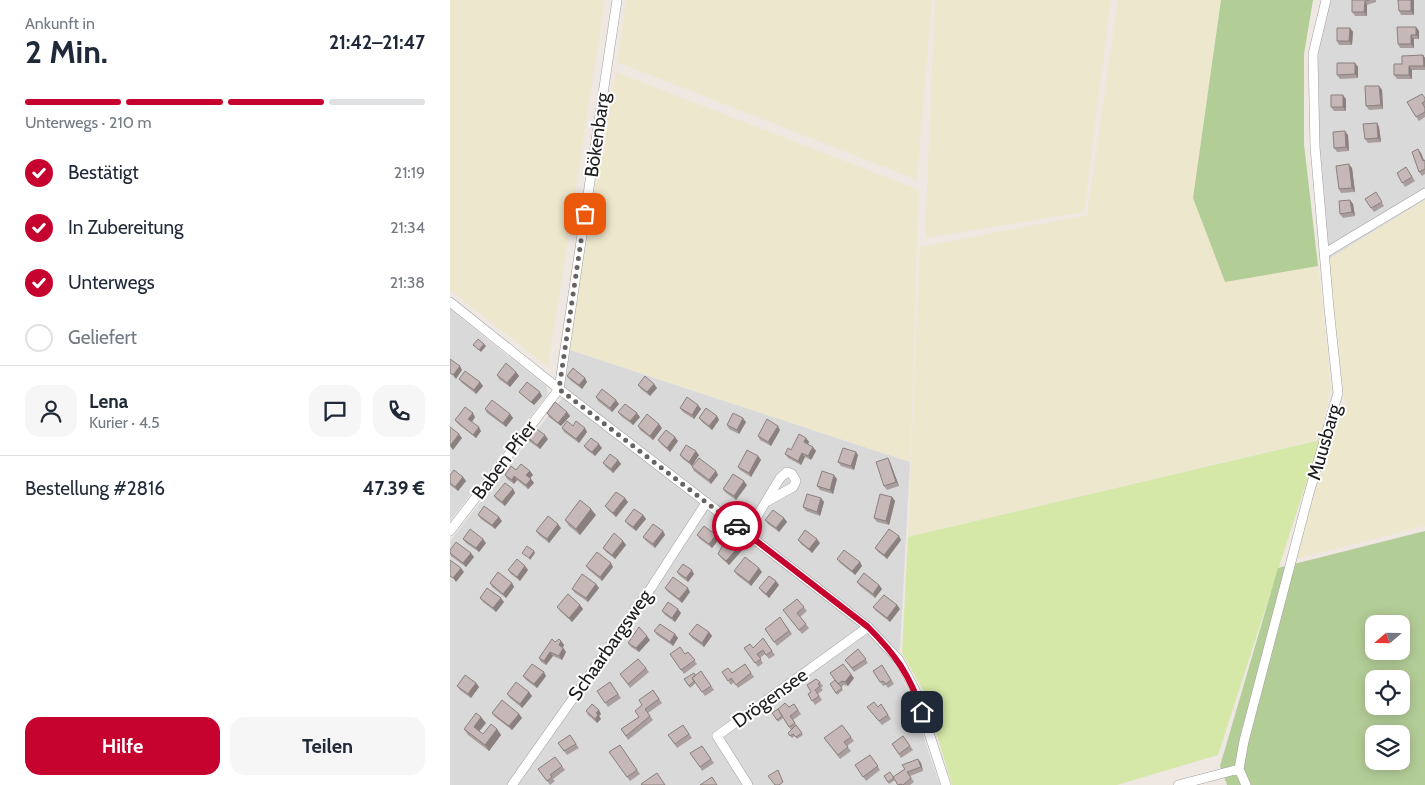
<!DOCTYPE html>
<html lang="de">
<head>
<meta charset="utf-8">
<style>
	:root { --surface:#fff; --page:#f6f6f7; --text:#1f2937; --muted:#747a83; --line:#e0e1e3; --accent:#c6022e }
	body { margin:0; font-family:Cabin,sans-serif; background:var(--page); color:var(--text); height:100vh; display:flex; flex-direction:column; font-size:19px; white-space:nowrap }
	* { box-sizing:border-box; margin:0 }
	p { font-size:16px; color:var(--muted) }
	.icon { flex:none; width:28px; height:28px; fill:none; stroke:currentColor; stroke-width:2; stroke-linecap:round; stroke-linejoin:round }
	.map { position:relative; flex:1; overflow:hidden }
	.side { display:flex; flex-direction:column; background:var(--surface); width:450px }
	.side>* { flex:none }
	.needle { width:32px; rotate:250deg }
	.fabs { position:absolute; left:915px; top:615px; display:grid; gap:10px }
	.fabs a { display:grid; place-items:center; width:45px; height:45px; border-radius:10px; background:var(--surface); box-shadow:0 2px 12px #0003; font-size:25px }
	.pin { position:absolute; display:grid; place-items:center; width:42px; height:42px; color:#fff; margin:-21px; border-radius:10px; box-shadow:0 2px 8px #0006 }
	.courier { position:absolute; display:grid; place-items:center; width:50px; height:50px; margin:-25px; border:4px solid #c6022e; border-radius:50%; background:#fff; color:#222; box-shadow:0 1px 6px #0007 }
	.head em { font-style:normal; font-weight:700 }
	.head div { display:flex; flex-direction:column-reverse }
	.head { display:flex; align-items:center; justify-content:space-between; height:85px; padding:0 25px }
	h1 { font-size:32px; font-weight:700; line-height:38px }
	.bar { display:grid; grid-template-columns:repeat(4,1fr); gap:8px 5px; align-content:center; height:60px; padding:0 25px }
	.bar i { height:6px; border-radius:4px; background:var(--line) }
	.bar .on { background:var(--accent) }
	.bar p { grid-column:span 4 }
	.line { display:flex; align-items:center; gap:12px; padding:0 25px; border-top:1px solid var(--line) }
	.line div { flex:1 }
	.round { display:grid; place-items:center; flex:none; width:52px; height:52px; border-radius:15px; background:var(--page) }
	ol { padding:0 25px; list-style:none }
	li { display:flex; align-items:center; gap:15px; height:55px }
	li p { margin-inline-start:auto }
	li .icon { padding:5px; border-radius:50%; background:var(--accent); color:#fff; stroke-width:4 }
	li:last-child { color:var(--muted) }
	li i { width:28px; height:28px; border:2px solid var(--line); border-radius:50% }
	.cta { display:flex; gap:10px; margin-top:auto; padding:10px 25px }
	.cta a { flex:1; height:58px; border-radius:15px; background:var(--accent); color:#fff; font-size:20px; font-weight:700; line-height:58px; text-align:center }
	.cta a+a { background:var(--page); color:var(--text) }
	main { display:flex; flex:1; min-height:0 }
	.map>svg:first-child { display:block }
	.residential { fill:#dad9da }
	.farmland { fill:#ede8cd }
	.grass { fill:#d5e8a8 }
	.forest { fill:#b3cd97; fill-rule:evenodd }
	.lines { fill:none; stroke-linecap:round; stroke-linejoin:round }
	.minor-casing { stroke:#a0a0a0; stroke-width:10 }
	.minor { stroke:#fff; stroke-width:9 }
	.wall { fill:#a99e9d }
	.shaded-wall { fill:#8a817f }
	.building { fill:#c5b8b6; stroke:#8a817f }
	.done { stroke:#666361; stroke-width:5; stroke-dasharray:0 9 }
	.route { stroke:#c6022e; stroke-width:6 }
	.labels { text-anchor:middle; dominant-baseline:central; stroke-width:4; stroke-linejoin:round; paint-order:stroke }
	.street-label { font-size:19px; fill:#1c1c1c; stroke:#fff }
</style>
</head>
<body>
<main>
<section class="side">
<div class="head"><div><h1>2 Min.</h1><p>Ankunft in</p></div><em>21:42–21:47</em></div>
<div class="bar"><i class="on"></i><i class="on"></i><i class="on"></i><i></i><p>Unterwegs · 210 m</p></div>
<ol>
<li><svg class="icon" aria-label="check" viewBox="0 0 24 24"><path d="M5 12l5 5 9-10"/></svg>Bestätigt<p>21:19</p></li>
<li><svg class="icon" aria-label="check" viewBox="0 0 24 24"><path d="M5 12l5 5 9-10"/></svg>In Zubereitung<p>21:34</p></li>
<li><svg class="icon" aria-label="check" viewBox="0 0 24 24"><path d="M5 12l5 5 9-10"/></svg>Unterwegs<p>21:38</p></li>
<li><i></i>Geliefert</li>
</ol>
<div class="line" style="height:90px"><a class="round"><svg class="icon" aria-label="person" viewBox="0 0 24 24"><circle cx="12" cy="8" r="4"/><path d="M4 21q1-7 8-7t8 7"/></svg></a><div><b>Lena</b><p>Kurier · 4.5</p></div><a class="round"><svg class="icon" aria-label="chat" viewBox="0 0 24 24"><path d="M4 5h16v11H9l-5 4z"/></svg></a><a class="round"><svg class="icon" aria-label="phone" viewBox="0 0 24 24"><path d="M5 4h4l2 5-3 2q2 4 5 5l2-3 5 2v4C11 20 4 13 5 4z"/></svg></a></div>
<div class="line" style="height:65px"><div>Bestellung #2816</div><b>47.39 €</b></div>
<div class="cta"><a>Hilfe</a><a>Teilen</a></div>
</section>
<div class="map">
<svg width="975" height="785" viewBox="0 0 975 785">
	<rect width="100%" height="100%" fill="#eee7e2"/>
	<path class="residential" d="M878,0H975V200L877,260L865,145L868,55Z
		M0,309L96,386L98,394L0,521Z
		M117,349L460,462L450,650L442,658L457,688L490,785H0V541L112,398Z"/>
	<path class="farmland" d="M0,0H155L98,367L0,290Z
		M176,0H482L467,180L167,62Z
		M485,0H661L634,212L475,238Z
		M668,0H771L743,198L775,282L868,266L881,387L870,439L458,537L470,247L637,215Z
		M166,72L469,190L460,462L117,349Z
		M975,200V526L842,560L895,402L877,260Z"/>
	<path class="grass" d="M870,440L768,755L667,785H502L474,692L452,653L458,537Z"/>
	<path class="forest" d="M771,0H863L854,54V144L868,266L775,282L743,198Z
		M975,531V785H777L770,766L828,568ZM924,624H951V651H924ZM924,679H951V706H924ZM924,734H951V761H924Z"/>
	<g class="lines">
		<g class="minor-casing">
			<path id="minor" d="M875,253L975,193
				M0,302L109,389L418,627L449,660L465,690L496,785
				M0,531L109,389L167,0
				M297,533L330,478L337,472L342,474L346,481L343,487L316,502
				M62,785L201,588L256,503
				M298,785L267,736L418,627
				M728,785L789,769
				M796,785L789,769L794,741L858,497L888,393L879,308L865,147L863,54L876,0"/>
		</g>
		<use href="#minor" class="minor"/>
	</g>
	<path class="wall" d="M902,0H926V2L917,5V16H905L902,12Z
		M964,0V15H951L949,11Z
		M966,27L969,31V39H964V48H950L948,44Z
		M900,28L903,32L902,45H889L887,41Z
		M973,55L975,58V70H962V79H947L944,75L952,64Z
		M905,63L908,67V78L890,79L887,75Z
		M929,86L932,90L933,109L919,110L916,106Z
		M975,97V117L969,121L957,102Z
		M896,99V111H884L881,107Z
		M927,123L929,127L931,142L918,143L915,139Z
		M898,135L899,151L887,152L884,148Z
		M971,153L974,161L975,160V174L972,176L969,172Z
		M956,167L965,181L955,187L947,173Z
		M902,168L905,192L891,193L889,189Z
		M928,196L934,206L924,212L921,208Z
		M900,200L903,204L905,216L893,218L890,214Z
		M66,372L69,376L60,387L49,379L47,375Z
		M117,376L135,378L137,382L132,389L120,380Z
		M9,379L30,382L33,386L26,394L12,383Z
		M204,384L207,388L200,396L191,389L188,385Z
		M69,392L92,396L84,405L72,395Z
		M146,397L169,404L162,412L148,401Z
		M248,405L251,409L244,419L233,412L230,408Z
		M35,409L60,414L63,418L56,427L37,413Z
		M117,412L120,416L111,426L99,417L97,413Z
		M168,412L190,417L183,425L171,416Z
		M267,416L269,420L262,430L252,422L249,418Z
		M25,417L22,422L31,431L26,438L8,424L5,420Z
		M296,422L289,434L279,429L277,425Z
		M123,426L137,432L129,443L114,432L112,428Z
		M188,426L212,428L203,440L190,430Z
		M330,430L321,446L310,440L308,436Z
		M77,437L98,439L90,449L79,441Z
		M356,438L359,442L358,444L366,451L361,460L355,457L351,465L338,458L335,454Z
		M208,440L228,441L220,452L211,444Z
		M134,446L152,448L145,456L137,450Z
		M230,455H249L242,466L233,459Z
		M408,455L404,470L391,466L388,462Z
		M308,456L311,460L301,477L290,470L288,467Z
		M168,460L171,464L163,473L156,467L153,463Z
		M440,462L449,486L437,490L434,486Z
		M242,467L266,471L268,475L261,484L244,471Z
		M66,470L80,471L83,475L80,478L84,483L78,489L67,480L64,484L57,479L55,475Z
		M0,475L13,477L16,481L8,491L0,485Z
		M387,479L383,494L370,490L367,486Z
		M297,485L286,500L276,493L273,489Z
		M63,489L65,493L55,506L47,500L44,496Z
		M442,497L445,501L439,525L427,522L424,518Z
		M371,498L374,502L370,516L356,511L353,507Z
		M178,502L166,517L158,510L155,506Z
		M28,515L52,521L45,529L31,519Z
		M146,515L130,535L119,526L115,520Z
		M193,515L196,519L186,531L178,525L175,521Z
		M334,518L337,522L329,532L318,524L315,520Z
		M111,528L99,543L89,535L86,531Z
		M213,531L215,535L205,548L196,541L193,537Z
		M247,535H266L269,539L262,548L250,539Z
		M13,539L36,543L29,552L16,543Z
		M348,540L370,543L362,553L351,544Z
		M451,540L437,559L428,552L425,548Z
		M173,541L176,545L165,559L156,552L153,548Z
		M295,547L279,565L271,558L268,554Z
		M0,550L24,557L16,567L1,556L0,554Z
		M387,559L410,562L412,566L405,575L390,563Z
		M75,566L78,570L70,581L61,574L58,570Z
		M136,566L163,567L152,581L139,570Z
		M284,571L312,572L301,586L287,575Z
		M227,572L244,574L238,582L230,576Z
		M407,582L429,585L432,589L425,598L410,586Z
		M40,583H62L64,587L56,598L42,587Z
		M146,584L149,588L138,602L125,593L122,589Z
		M329,585L319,598L312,592L309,588Z
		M215,588L240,592L232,603L218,592Z
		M30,598L54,602L46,612L33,602Z
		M347,599L357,611L350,617L359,628L352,634L336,614Z
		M130,605L133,609L122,622L110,611L107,607Z
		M447,605L450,609L440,622L426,611L423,607Z
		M212,611L231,613L225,622L215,615Z
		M330,617L342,634L327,646L315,629Z
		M204,631L228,638L223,646L207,635Z
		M259,632L262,636L254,647L242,638L239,634Z
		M313,638L325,655L319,659L315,654L310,658L313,663L308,667L294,648H303Z
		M200,640L189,652L181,647L178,643Z
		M111,641L114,645L113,647L116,652L112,660L103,656L96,665L91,662L89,658L105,642Z
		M408,649L418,663L404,672L395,660Z
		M238,652L247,664L234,674L220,654H235Z
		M295,664L304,677L288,688L284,682L281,685L272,672L282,673Z
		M432,665L444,684L438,688L436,685L433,686L423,671Z
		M196,668L199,672L180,688L170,674Z
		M251,671L264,690L255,696L245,682L246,683L240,688L234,679L245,675Z
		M73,676H96L87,688L76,680Z
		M404,678L398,686L394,685L391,687L393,690L387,695L380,684Z
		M160,682L171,698L158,707L147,691Z
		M370,682L373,686L371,688L373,690L368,694L372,700L365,705L358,694L361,692L357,685Z
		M26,683L29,687L21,698L10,690L7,686Z
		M203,690L212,703L198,713L203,720L178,740L171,729L189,717Z
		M79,692L82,696L72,708L60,698L57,694Z
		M344,704L351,714L343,720L353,735L347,739L345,736L342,738L338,733L341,730L333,718L328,722L322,713L339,707Z
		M431,704L441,719L432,725L417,707H428Z
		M136,711L151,714L149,716L151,719L147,723L138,715Z
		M42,713L69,714L72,718L62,730L45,717Z
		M36,723L29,731L33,734L47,729L51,735L39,751L18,735L14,729Z
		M233,725L242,738L227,748L218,735Z
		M392,725L404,741L397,746L401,751L390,759L374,738Z
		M120,735L129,748L117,755L108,743Z
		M453,736L463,750L451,758L442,744Z
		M170,745L190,774L180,781L159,752Z
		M252,746L264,763L252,771L250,767Z
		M420,755L430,770L416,781L405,765Z
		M105,757L115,770L103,779L105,781L100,785L88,769Z
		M468,759L471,763L473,771L460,776L464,782L460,785H448L445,780L439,784L434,776L444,777L455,769Z"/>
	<path class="shaded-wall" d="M961,0H964V15L961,11Z
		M915,1L917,5V16L914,12Z
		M966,27L969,31V39L966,35Z
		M900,28L903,32L902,45L899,41Z
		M961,35L964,39V48L961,44Z
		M973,55L975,58V68L974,66Z
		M905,63L908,67V78L905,74Z
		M959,66L962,70V79L959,75Z
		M929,86L932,90L933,109L931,105Z
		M893,95L896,99V111L893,107Z
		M927,123L929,127L931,142L928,138Z
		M895,131L898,135L899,151L896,147Z
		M968,149L971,153L975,163L973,161Z
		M899,164L902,168L905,192L902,188Z
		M900,200L903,204L905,216L902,212Z
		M34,344L36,346L31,352L29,350Z
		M10,366L12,370L6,379L3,375Z
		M66,372L69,376L60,387L57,383Z
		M135,378L137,382L132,389L129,385Z
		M30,382L33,386L26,394L24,390Z
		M204,384L207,388L200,396L197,392Z
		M90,392L92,396L84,405L81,402Z
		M166,400L169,404L162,412L160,408Z
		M248,405L251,409L244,419L242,415Z
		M117,412L120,416L111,426L108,423Z
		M23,413L25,417L21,423L18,419Z
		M187,413L190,417L183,425L180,421Z
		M60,414L63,418L56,427L53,423Z
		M267,416L269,420L262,430L259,426Z
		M293,418L296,422L289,434L287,430Z
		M209,424L212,428L203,440L200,436Z
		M328,426L330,430L321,446L318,442Z
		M29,427L31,431L26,438L23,435Z
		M135,428L137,432L129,443L126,439Z
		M9,434L12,438L3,450L0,446Z
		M95,435L98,439L90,449L87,445Z
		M225,437L228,441L220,452L217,448Z
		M356,438L359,442L357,446L354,442Z
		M149,444L152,448L145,456L142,452Z
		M363,447L366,451L361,460L358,456Z
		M246,451L249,455L242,466L239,462Z
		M406,452L408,455L404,470L401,466Z
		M352,453L355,457L351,465L348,461Z
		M308,456L311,460L301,477L299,473Z
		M438,458L440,462L449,486L446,482Z
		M168,460L171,464L163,473L161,469Z
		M80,471L83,475L79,479L76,475Z
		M266,471L268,475L261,484L259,480Z
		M384,475L387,479L383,494L380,490Z
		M64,476L67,480L64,484L62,480Z
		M13,477L16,481L8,491L5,487Z
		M81,479L84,483L78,489L76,485Z
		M294,481L297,485L286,500L284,496Z
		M63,489L65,493L55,506L52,502Z
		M442,497L445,501L439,525L436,521Z
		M175,498L178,502L166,517L163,513Z
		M371,498L374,502L370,516L367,512Z
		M141,509L146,515L130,535L126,529Z
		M193,515L196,519L186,531L183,527Z
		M49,517L52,521L45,529L42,525Z
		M334,518L337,522L329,532L326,528Z
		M108,524L111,528L99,543L97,539Z
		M213,531L215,535L205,548L203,544Z
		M266,535L269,539L262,548L259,544Z
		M449,536L451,540L437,559L434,555Z
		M33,539L36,543L29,552L26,548Z
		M367,539L370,543L362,553L359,549Z
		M173,541L176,545L165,559L162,555Z
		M292,543L295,547L279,565L276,561Z
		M84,551L85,553L80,560L79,558Z
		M21,553L24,557L16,567L13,563Z
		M410,562L412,566L405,575L402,571Z
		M161,563L163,567L152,581L150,577Z
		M75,566L78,570L70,581L67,577Z
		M11,568L14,572L6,582L3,578Z
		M309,568L312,572L301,586L299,582Z
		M242,570L244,574L238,582L236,578Z
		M326,581L329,585L319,598L316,594Z
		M62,583L64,587L56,598L53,594Z
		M146,584L149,588L138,602L136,598Z
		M429,585L432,589L425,598L423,594Z
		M238,588L240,592L232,603L229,599Z
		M51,598L54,602L46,612L43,608Z
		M130,605L133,609L122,622L119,618Z
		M447,605L450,609L440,622L437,618Z
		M228,609L231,613L225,622L222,618Z
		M259,632L262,636L254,647L252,643Z
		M225,634L228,638L223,646L220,642Z
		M197,636L200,640L189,652L186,648Z
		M111,641L114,645L112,649L109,645Z
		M113,648L116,652L112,660L109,656Z
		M100,652L103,656L96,665L94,661Z
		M94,672L96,676L87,688L84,684Z
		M401,674L404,678L398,686L395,682Z
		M26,683L29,687L21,698L18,694Z
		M79,692L82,696L72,708L70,704Z
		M149,710L151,714L149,716L151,719L147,723L145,719L146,713Z
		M69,714L72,718L62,730L59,726Z
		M31,717L36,723L28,733L24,727Z
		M47,729L51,735L39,751L35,745Z
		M468,759L471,763L473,771L471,767Z"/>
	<path class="building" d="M902,0H919L915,1L914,12H902Z
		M948,0H961V11H949Z
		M947,27H966V35H961V44H948Z
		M887,28H900L899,41H887Z
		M973,55L974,66H959V75H944V64H952V56Z
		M887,63H905V74L887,75Z
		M915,86H929L931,105L916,106Z
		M972,94L975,98V101L972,103L975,108V112L966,117L957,102Z
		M881,95H893V107H881Z
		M927,123L928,138L915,139L913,124Z
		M895,131L896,147L884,148L883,132Z
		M968,149L973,161L975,160V169L969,172L962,152Z
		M899,164L902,188L889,189L886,166Z
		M956,167L962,177L952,183L947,173Z
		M926,192L932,202L921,208L915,199Z
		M900,200L902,212L890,214L889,201Z
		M28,339L34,344L29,350L23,345Z
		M0,359L10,366L3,375L0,373Z
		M56,363L66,372L57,383L47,375Z
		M123,368L135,378L129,385L117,376Z
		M15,371L30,382L24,390L9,379Z
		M195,376L204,384L197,392L188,385Z
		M77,382L90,392L81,402L69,392Z
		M152,389L166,400L160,408L146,397Z
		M237,397L248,405L242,415L230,408Z
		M42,400L60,414L53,423L35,409Z
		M105,402L117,412L108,423L97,413Z
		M175,404L187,413L180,421L168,412Z
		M15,407L23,413L18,419L29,427L23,435L5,420Z
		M256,408L267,416L259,426L249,418Z
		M283,413L293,418L287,430L277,425Z
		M197,414L209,424L200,436L188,426Z
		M317,419L328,426L318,442L308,436Z
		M117,421L123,426L126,421L135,428L126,439L112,428Z
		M0,427L9,434L0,446Z
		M84,427L95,435L87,445L77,437Z
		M216,430L225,437L217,448L208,440Z
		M349,434L356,438L354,442L363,447L358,456L352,453L348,461L335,454L338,448L341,450Z
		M141,438L149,444L142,452L134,446Z
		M236,445L246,451L239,462L230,455Z
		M393,448L406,452L401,466L388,462Z
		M297,450L308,456L299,473L288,467Z
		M160,454L168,460L161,469L153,463Z
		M249,458L266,471L259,480L242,467Z
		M438,458L446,482L434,486L426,462Z
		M71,464L80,471L76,475L81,479L76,485L64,476L62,480L55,475L61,466L66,470Z
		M4,470L13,477L5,487L0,483V475Z
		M372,471L384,475L380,490L367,486Z
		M283,474L294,481L284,496L273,489Z
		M55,483L63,489L52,502L44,496Z
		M166,492L175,498L163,513L155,506Z
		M357,494L371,498L367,512L353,507Z
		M430,494L442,497L436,521L424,518Z
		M130,500L141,509L126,529L115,520Z
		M34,506L49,517L42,525L28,515Z
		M184,509L193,515L183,527L175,521Z
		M323,510L334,518L326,528L315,520Z
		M98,516L108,524L97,539L86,531Z
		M203,524L213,531L203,544L193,537Z
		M254,526L266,535L259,544L247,535Z
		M20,529L33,539L26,548L13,539Z
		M439,529L449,536L434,555L425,548Z
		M355,530L367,539L359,549L348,540Z
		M164,533L173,541L162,555L153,548Z
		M277,537L292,543L276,561L268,554Z
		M6,542L21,553L13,563L0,553V550Z
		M77,546L84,551L79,558L72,553Z
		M394,550L410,562L402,571L387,559Z
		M147,552L161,563L150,577L136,566Z
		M295,557L309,568L299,582L284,571Z
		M67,559L75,566L67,577L58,570Z
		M0,560L11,568L3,578L0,576Z
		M233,564L242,570L236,578L227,572Z
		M48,572L62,583L53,594L40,583Z
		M414,573L429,585L423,594L407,582Z
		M132,574L146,584L136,598L122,589Z
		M319,576L326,581L316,594L309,588Z
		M223,577L238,588L229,599L215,588Z
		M37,588L51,598L43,608L30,598Z
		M118,594L130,605L119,618L107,607Z
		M434,595L447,605L437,618L423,607Z
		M347,599L354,607L347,613L356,624L349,630L333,610Z
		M218,602L228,609L222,618L212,611Z
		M330,617L339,631L324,642L315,629Z
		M210,624L225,634L220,642L204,631Z
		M247,624L259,632L252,643L239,634Z
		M189,627L197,636L186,648L178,643Z
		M313,638L322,651L316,655L313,650L307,654L311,659L305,663L294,648L300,644L303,648Z
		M102,639L105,642L109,639L111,641L109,645L113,648L109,656L100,652L94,661L89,658Z
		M230,647L235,654L238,652L245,660L231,670L220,654Z
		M408,649L416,659L402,668L395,660Z
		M188,659L196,668L178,684L170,674Z
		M82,664L94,672L84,684L73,676Z
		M295,664L301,673L286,685L281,678L278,681L272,672L278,668L282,673Z
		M393,664L401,674L395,682L392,681L388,684L380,673Z
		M432,665L441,680L436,684L433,681L430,682L423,671Z
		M251,671L261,686L252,692L242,678Z
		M244,673L245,675L242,678L244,681L239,686L234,679Z
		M15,675L26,683L18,694L7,686Z
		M366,679L370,682L368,684L370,686L365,690L369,696L362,701L358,694L361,692L357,685Z
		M385,680L392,688L386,693L380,684Z
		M66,682L79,692L70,704L57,694Z
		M160,682L168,694L155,703L147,691Z
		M203,690L209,699L195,709L200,716L176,736L171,729L189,717L185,711L192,705L189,700Z
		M52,700L69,714L59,726L42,713Z
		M424,702L428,707L431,704L438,715L429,721L417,707Z
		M335,703L339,707L344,704L348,710L340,716L345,723L339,727L328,709Z
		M142,704L149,710L146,713L148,715L145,719L136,711Z
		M328,709L332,716L327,720L322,713Z
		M26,713L31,717L24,727L33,734L41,724L47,729L35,745L14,729Z
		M233,725L239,734L225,744L218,735Z
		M346,725L352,733L346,737L343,734L340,736L338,733Z
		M392,725L401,737L394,742L398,747L388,755L374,738Z
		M120,735L126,744L114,751L108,743Z
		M453,736L460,746L449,754L442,744Z
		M170,745L187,770L177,777L159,752Z
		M252,746L261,759L250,767L240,753Z
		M420,755L428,766L413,777L405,765Z
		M105,757L112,766L100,775L102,777L97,781L88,769Z
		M468,759L471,767L457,772L461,778L453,785H452L451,784L448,785L443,777L455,769L452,765Z
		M328,770L333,782L329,785H325L318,776Z
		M440,772L444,778L438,782L434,776Z
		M207,773L215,785H192L191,784Z
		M262,777L267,785H250Z"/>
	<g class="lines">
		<path class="done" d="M135,214L109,389L287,526"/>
		<path class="route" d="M287,526L418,627C445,654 460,675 472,712"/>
	</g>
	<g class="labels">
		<g class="street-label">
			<text transform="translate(147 135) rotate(-82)">Bökenbarg</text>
			<text transform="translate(874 442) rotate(-74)">Muusbarg</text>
			<text transform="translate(54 460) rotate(-53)">Baben Pfier</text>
			<text transform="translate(160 645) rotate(-55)">Schaarbargsweg</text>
			<text transform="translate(320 698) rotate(-36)">Drögensee</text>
		</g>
	</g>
</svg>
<div class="fabs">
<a><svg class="needle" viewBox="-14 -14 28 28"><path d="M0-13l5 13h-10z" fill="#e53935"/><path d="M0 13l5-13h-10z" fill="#747a83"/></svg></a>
<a><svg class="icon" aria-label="locate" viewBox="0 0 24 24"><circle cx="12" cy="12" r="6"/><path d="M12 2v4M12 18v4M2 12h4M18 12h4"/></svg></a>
<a><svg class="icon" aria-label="layers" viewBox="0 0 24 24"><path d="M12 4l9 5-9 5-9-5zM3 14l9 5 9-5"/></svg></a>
</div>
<div class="pin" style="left:135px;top:214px;background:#ea580c"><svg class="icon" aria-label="bag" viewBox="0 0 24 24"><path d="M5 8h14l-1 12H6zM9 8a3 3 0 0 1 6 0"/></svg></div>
<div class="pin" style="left:472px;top:712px;background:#1f2937"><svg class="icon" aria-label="home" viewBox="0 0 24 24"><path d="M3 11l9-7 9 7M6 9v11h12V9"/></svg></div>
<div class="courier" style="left:287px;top:526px"><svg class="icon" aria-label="car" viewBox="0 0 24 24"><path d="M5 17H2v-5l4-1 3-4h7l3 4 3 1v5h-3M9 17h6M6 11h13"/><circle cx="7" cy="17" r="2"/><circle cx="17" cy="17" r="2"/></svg></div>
</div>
</main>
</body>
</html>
